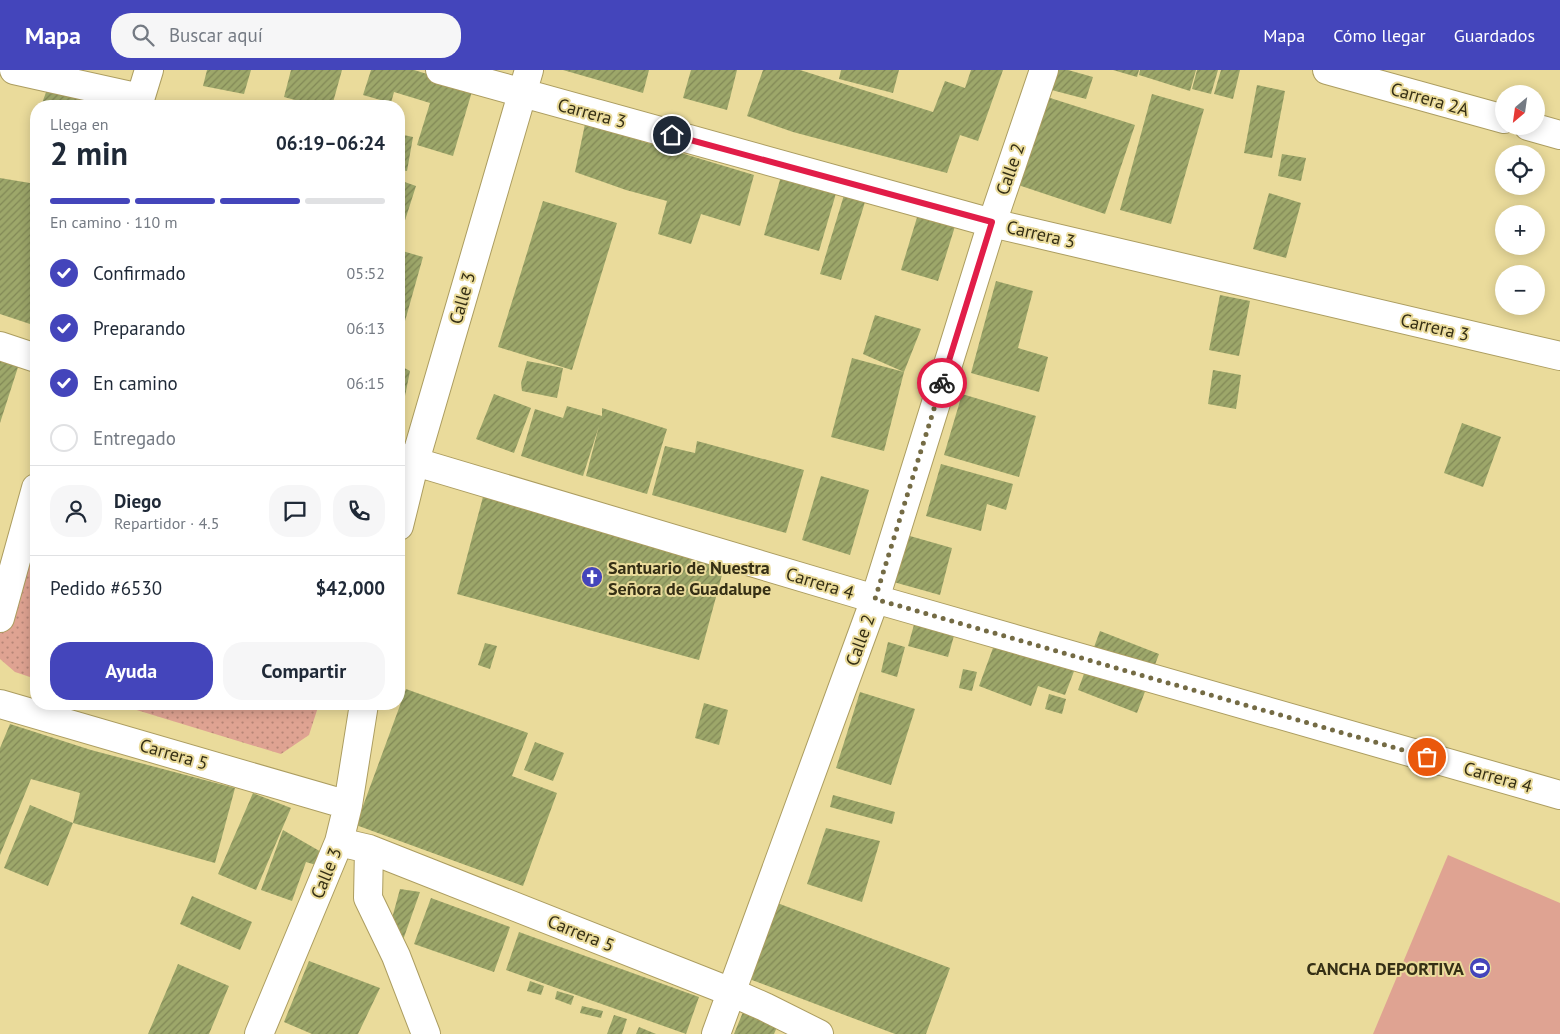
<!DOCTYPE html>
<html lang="es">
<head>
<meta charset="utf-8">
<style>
	:root { --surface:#fff; --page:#f6f6f7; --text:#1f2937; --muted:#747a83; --line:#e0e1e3; --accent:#4445bb }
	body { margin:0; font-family:"PT Sans",sans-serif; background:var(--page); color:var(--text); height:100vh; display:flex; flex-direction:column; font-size:19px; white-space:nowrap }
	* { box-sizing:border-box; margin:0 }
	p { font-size:16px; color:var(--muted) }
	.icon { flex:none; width:28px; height:28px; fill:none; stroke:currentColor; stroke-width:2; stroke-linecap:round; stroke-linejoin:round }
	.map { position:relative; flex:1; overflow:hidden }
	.sheet { position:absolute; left:30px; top:30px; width:375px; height:610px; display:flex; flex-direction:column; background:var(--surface); border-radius:20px; box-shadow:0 2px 12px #0003 }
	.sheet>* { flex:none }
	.needle { width:32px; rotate:209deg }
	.tools { position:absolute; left:1495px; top:15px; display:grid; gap:10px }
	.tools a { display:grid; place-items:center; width:50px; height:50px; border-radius:50%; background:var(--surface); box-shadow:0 2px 12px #0003; font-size:25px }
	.pin { position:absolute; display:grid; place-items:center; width:42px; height:42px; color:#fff; margin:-21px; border:2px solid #fff; border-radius:50%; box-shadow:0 1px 5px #0007 }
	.courier { position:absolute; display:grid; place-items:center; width:50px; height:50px; margin:-25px; border:4px solid #e11d48; border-radius:50%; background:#fff; color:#222; box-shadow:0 1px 6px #0007 }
	.head em { font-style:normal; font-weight:700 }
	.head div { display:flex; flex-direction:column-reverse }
	.head { display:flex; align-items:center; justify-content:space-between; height:85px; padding:0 20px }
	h1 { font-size:32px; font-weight:700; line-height:38px }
	.bar { display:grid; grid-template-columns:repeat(4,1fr); gap:8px 5px; align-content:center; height:60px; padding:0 20px }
	.bar i { height:6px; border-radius:4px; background:var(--line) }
	.bar .current { background:var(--accent) }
	.bar p { grid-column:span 4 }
	.line { display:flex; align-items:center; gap:12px; padding:0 20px; border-top:1px solid var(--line) }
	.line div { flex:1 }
	.round { display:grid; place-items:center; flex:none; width:52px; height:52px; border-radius:20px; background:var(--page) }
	ol { padding:0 20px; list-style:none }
	li { display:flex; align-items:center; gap:15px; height:55px }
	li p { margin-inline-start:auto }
	li .icon { padding:5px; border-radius:50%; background:var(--accent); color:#fff; stroke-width:4 }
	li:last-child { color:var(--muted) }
	li i { width:28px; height:28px; border:2px solid var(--line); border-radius:50% }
	.action { display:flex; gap:10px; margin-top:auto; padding:10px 20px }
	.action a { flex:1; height:58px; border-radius:20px; background:var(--accent); color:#fff; font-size:20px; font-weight:700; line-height:58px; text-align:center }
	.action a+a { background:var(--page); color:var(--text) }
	header { display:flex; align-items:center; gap:30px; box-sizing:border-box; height:70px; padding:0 25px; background:var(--accent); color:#fff }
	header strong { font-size:24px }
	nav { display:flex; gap:28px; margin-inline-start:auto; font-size:18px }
	.search { width:350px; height:45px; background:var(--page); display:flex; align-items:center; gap:12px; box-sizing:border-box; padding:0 18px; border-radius:20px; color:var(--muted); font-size:19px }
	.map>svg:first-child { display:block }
	.grass { fill:url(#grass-dots) }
	.pitch { fill:#dfa392 }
	.building { fill:url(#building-hatch) }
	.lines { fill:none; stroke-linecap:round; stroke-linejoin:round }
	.minor-casing { stroke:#ac9d60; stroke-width:30 }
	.minor { stroke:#fff; stroke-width:28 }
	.done { stroke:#746b44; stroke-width:5; stroke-dasharray:0 9 }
	.route { stroke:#e11d48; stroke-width:6 }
	.labels { text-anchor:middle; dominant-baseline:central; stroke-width:4; stroke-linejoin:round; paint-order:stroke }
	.street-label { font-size:18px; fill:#352f15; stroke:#eadb9b }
	.poi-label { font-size:18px; font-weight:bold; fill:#352f15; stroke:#eadb9b; text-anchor:start }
</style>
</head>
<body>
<header>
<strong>Mapa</strong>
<div class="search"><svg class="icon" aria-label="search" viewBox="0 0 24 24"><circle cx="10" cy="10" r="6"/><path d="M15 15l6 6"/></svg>Buscar aquí</div>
<nav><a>Mapa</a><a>Cómo llegar</a><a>Guardados</a></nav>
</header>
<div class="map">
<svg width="1560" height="964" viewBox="0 0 1560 964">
	<defs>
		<pattern id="grass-dots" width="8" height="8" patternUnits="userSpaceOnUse" patternTransform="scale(1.25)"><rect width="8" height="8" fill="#dfa392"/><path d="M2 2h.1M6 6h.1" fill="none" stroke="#b68576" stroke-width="1.8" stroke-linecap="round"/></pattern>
		<pattern id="building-hatch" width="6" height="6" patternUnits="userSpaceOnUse" patternTransform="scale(1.25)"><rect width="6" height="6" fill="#9da76a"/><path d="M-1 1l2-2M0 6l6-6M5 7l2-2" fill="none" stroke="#818856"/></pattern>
	</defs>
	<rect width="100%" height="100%" fill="#eadb9b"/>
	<path class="grass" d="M36,446V609L15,602L0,589V560Z
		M117,634H319L309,665L281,684Z"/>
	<path class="pitch" d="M1448,785L1560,833V964H1373Z"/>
	<path class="building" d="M207,0H251L244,24L203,16Z
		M291,0H342L332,36H317L284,27Z
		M371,0H414L473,18L453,86L417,75L430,33L394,22L391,33L363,25Z
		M563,0H649L643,23Z
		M691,0H737L727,40L683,28Z
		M763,0H800L933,42L945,11L965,18L971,0H1003L978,71L960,65L947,103L793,62L747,46Z
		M841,0H899L893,23L839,9Z
		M1044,0H1068L1093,7L1086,29L1040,17Z
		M1113,0H1139L1137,7Z
		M1140,0H1196L1190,21L1139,5Z
		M1197,0H1218L1211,24L1192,19Z
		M1221,0H1240L1233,29L1214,24Z
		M49,14L98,28L95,36H41Z
		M1257,15L1285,21L1272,88L1244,83Z
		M1152,24L1204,39L1171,154L1120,140Z
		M1044,26L1135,55L1105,144L1015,114Z
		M585,54L754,105L740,156L701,144L691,174L658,164L667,131L626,120L575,102Z
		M399,64L413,67L407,101L399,100Z
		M1282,84L1306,88L1301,111L1278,106Z
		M782,103L837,120L819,181L764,165Z
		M0,108L36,114V256L0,244Z
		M399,110L416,116L399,169Z
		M1269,123L1301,133L1286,188L1253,179Z
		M844,125L865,132L841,210L820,204Z
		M543,131L617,153L572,300L498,277Z
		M919,141L956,153L938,211L901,200Z
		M399,180L423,187L405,251L399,249Z
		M996,211L1033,221L1018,278L1048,287L1039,322L971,303Z
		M1220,225L1250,231L1239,286L1209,280Z
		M875,245L921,259L904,302L863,284Z
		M0,285L20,291L0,353Z
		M852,288L904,302L884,381L831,367Z
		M527,291L563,298L557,328L522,321L521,313Z
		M399,295L410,301L404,331L399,330Z
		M1213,300L1241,305L1236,339L1208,334Z
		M494,324L531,338L514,383L476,369Z
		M962,324L1036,346L1019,407L944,385Z
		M567,336L602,346V338L667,359L647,424L586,406L599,356L583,406L521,386L535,339L563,348Z
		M1462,353L1501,367L1483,417L1444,403Z
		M697,371L804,400L786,463L652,425L665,376L695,383Z
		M941,394L1013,414L1006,440L987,434L981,461L926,446Z
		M821,406L869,420L850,485L802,470Z
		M484,423L726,490L699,590L457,524Z
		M903,464L952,478L940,525L890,511Z
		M917,544L957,555L948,587L908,576Z
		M1100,561L1159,584L1137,643L1078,620Z
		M997,567L1076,596L1065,625L1038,616L1031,636L979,616Z
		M888,572L905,577L897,607L881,602Z
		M485,573L497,576L490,599L478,595Z
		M963,599L977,602L972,621L959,618Z
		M406,619L528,663L512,706L557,723L523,816L356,755Z
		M860,622L915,639L891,715L836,698Z
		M1049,624L1066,629L1062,644L1045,639Z
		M704,633L728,640L719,675L695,668Z
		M10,654L91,680L235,718L215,793L73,753L80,723L31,709L0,785V678Z
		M535,672L564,683L553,711L524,700Z
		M253,723L291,738L256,820L218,804Z
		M833,725L895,742L892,754L830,737Z
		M30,735L73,753L48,816L4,798Z
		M826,758L880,771L862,832L807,814Z
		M283,760L323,783L316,795L306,792L292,831L261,820Z
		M400,819L420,822L403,870L388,863Z
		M192,826L252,852L240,880L180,854Z
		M431,828L510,857L494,902L414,874Z
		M772,831L950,898L926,964H895L744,907Z
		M519,862L699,927L686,964L506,900Z
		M309,891L380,918L358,964H312L284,952Z
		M178,894L229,916L209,964H148Z
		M530,911L544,916L541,925L527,921Z
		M557,921L574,926L571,935L555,929Z
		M582,936L603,941L601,948L580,943Z
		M743,942L777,957L774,964H734Z
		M614,945L627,949L622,964H607Z
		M639,957L656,964H636Z"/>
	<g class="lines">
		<g class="minor-casing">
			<path id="minor" d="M14,0L140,28
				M440,0L992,153L1560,286
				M1327,0L1504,49
				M138,36L149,0
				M1528,56L1560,65
				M0,276L36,288
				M399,387L875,529L1560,725
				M399,456L415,391L529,0
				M0,548L36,418
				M0,634L348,735
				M339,772L369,779L731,922L765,937L819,964
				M369,779L368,828L396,886L426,964
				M259,964L339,772L348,735L364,634
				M716,964L875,529L992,153L1044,0"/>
		</g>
		<use href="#minor" class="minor"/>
	</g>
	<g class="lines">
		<path class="done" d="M942,313L875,529L1427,687"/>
		<path class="route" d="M672,65L992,152L942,313"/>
	</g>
	<defs>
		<g id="church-disc" transform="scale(1.125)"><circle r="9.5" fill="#4445bb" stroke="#eadb9b"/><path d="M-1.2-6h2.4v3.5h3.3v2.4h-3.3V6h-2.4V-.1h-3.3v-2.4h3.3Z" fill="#fff"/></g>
		<g id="stadium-disc" transform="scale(1.125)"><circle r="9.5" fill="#4445bb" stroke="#eadb9b"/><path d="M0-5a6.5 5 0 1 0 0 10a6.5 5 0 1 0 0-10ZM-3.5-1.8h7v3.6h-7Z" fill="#fff"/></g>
	</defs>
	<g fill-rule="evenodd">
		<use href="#church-disc" x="592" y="507"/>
		<use href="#stadium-disc" x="1480" y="898"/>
	</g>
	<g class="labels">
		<g class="street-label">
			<text transform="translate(1430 29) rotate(16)">Carrera 2A</text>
			<text transform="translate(592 43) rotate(15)">Carrera 3</text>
			<text transform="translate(1010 99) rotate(-71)">Calle 2</text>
			<text transform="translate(1041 164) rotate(13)">Carrera 3</text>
			<text transform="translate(462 228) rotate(-74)">Calle 3</text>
			<text transform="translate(1435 257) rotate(13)">Carrera 3</text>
			<text transform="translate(820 513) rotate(17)">Carrera 4</text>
			<text transform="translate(860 570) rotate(-70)">Calle 2</text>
			<text transform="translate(174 684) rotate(16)">Carrera 5</text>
			<text transform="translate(1498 707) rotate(16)">Carrera 4</text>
			<text transform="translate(326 803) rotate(-68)">Calle 3</text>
			<text transform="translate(581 863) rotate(22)">Carrera 5</text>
		</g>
		<g class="poi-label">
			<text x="608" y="497">Santuario de Nuestra<tspan x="608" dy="21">Señora de Guadalupe</tspan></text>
			<text x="1464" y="898" text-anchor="end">CANCHA DEPORTIVA</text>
		</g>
	</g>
</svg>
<div class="tools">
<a><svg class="needle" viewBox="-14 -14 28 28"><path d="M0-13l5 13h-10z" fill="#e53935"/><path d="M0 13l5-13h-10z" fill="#747a83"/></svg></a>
<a><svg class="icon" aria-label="locate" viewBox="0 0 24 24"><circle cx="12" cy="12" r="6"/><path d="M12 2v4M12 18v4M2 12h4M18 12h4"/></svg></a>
<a>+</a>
<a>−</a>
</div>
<div class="pin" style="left:1427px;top:687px;background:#ea580c"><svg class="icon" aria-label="bag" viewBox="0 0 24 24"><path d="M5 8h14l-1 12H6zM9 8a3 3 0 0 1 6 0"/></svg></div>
<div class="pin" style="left:672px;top:65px;background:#1f2937"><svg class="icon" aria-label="home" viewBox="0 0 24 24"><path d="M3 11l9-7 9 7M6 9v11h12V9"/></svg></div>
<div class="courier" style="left:942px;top:313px"><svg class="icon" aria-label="bike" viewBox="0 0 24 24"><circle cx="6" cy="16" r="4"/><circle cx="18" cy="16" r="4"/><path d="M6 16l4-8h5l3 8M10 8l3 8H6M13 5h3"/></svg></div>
<section class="sheet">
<div class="head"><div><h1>2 min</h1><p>Llega en</p></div><em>06:19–06:24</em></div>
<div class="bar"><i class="current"></i><i class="current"></i><i class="current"></i><i></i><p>En camino · 110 m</p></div>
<ol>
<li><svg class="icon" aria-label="check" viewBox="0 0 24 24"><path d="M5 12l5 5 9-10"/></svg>Confirmado<p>05:52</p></li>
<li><svg class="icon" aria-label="check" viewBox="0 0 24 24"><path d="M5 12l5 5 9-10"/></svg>Preparando<p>06:13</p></li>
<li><svg class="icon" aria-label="check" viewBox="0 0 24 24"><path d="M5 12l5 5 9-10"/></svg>En camino<p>06:15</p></li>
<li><i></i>Entregado</li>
</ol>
<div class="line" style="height:90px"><a class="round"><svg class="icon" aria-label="person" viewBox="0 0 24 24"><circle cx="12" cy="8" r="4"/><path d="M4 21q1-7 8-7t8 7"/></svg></a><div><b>Diego</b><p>Repartidor · 4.5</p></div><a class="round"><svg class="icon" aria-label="chat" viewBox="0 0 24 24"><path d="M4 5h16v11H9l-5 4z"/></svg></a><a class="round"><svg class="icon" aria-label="phone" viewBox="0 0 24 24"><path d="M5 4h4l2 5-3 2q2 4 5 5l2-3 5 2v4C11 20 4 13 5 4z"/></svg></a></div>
<div class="line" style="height:65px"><div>Pedido #6530</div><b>$42,000</b></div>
<div class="action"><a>Ayuda</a><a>Compartir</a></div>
</section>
</div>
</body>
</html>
